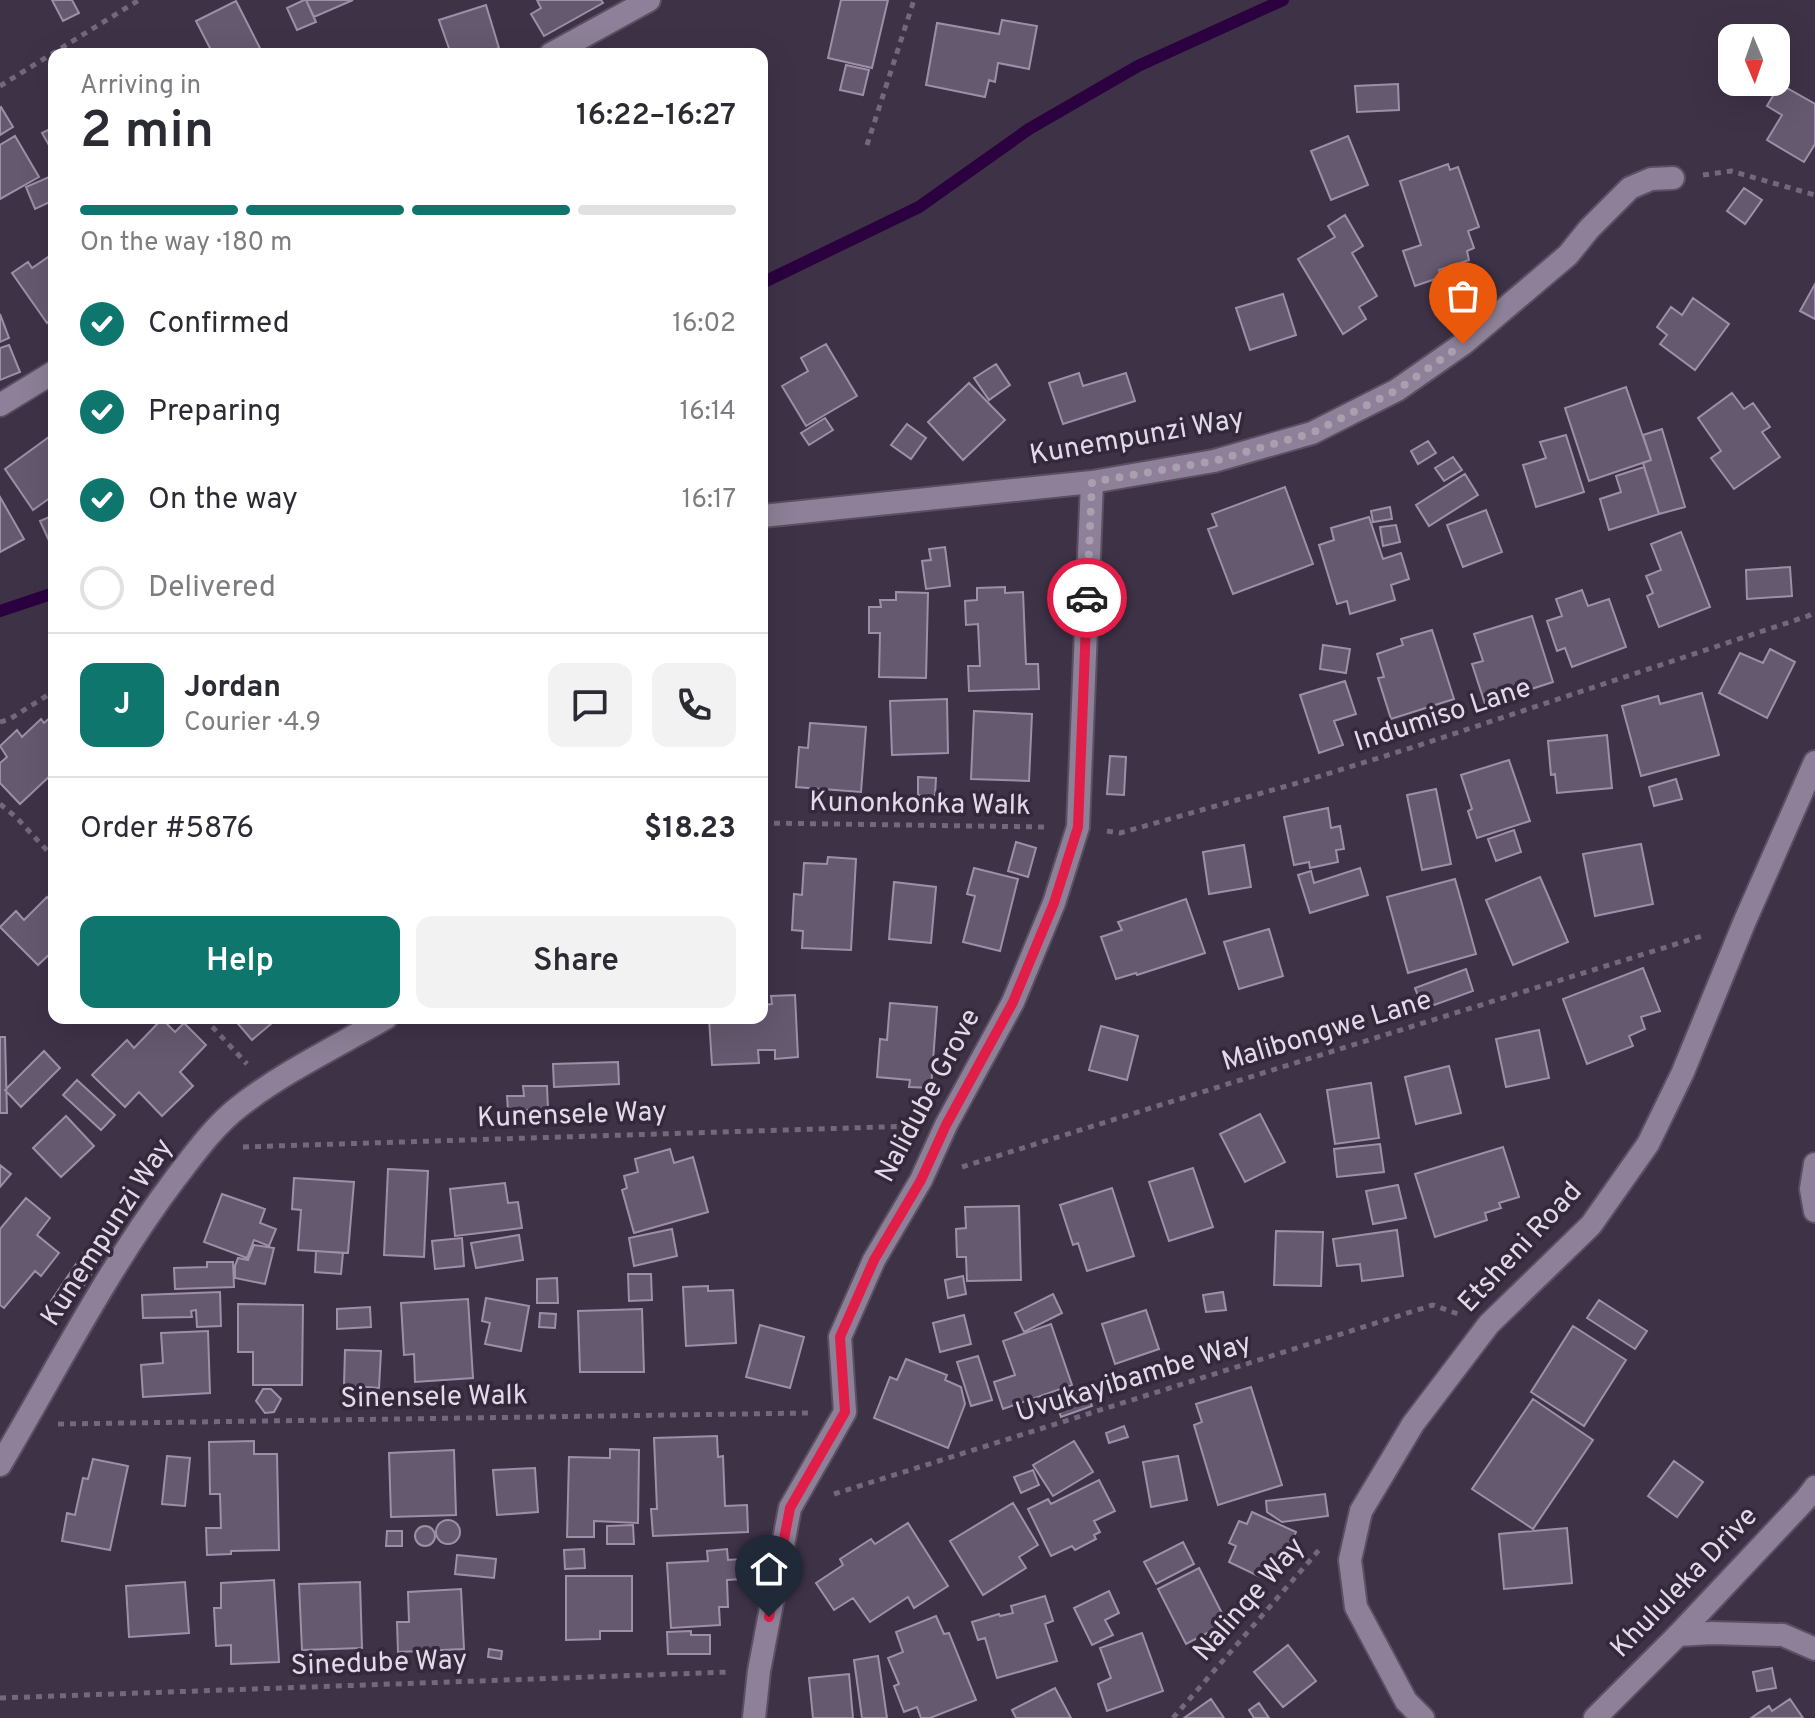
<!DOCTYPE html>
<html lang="en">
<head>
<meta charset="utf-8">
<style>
	:root { --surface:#fff; --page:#f2f2f3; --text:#2b2b33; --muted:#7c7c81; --line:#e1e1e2; --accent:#0f766e }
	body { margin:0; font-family:Overpass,sans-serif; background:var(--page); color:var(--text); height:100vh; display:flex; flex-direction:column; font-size:30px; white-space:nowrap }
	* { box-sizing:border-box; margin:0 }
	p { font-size:26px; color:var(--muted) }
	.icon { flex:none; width:44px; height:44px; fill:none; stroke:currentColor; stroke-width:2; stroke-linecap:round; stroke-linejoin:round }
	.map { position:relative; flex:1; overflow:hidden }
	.panel { position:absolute; left:48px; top:48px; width:720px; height:976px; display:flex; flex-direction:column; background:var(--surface); border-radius:16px; box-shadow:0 8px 32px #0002 }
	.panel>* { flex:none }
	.needle { width:52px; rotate:178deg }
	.fabs { position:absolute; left:1718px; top:24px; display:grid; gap:16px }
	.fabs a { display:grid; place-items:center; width:72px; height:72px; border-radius:16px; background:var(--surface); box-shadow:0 8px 32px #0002; font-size:40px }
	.pin { position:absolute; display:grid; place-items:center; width:68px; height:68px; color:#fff; margin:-82px -34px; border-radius:50% 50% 50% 0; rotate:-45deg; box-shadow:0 0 8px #0007 }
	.pin .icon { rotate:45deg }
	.courier { position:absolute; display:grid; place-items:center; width:80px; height:80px; margin:-40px; border:6px solid #e11d48; border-radius:50%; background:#fff; color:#222; box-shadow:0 2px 10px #0007 }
	.summary em { font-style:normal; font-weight:600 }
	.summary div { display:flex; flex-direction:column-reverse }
	.summary { display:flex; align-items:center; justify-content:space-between; height:136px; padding:0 32px }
	h1 { font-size:52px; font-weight:600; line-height:60px }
	.bar { display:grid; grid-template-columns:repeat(4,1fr); gap:12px 8px; align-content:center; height:96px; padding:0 32px }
	.bar i { height:10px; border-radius:6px; background:var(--line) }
	.bar .on { background:var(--accent) }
	.bar p { grid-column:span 4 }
	.line { display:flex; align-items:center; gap:20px; padding:0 32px; border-top:2px solid var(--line) }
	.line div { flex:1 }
	.round { display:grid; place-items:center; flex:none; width:84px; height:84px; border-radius:16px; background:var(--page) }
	ol { padding:0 32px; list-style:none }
	li { display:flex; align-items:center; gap:24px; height:88px }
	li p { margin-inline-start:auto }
	li .icon { padding:8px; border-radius:50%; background:var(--accent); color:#fff; stroke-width:4 }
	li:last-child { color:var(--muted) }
	li i { width:44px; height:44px; border:4px solid var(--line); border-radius:50% }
	.action { display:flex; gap:16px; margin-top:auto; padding:16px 32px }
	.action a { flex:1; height:92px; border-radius:16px; background:var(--accent); color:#fff; font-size:32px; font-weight:600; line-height:92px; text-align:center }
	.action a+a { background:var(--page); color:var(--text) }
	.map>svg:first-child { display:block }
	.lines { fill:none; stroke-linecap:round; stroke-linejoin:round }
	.stream { stroke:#2b013f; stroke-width:12 }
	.building { fill:#65596f; stroke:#9d8fa8; stroke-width:2 }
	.minor-casing { stroke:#5a5061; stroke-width:26 }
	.tertiary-casing { stroke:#5a5061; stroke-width:26 }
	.path { stroke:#73697b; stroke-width:5; stroke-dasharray:6 6; stroke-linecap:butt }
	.minor { stroke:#8d8098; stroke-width:22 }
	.tertiary { stroke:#8d8098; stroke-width:22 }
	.done { stroke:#a89faf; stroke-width:8; stroke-dasharray:0 14.4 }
	.route { stroke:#e11d48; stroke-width:10 }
	.labels { text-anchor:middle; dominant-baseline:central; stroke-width:7; stroke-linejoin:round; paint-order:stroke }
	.street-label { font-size:28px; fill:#e1dae7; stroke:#34283c }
</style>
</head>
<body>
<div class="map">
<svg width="1815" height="1718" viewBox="0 0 1815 1718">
	<rect width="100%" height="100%" fill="#3e3247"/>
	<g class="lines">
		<path class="stream" d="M762,283L919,207L1029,129L1138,66L1283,0
			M0,611L54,593"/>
	</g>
	<path class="building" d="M52,0H72L79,13L63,21Z
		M304,0H306L316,22L297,30L287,8Z
		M306,0H353L314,17Z
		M537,0H601L603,3L544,36L531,14L541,8Z
		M841,0H888L872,68L828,58Z
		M236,1L263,54H213L196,21Z
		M486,5L499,48L481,54H451L439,20Z
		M1002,20L1037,26L1029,69L998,63L995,82L989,80L985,97L926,85L937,23L999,34Z
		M846,65L869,70L863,95L840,90Z
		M1398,84L1399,110L1357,112L1355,86Z
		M1780,84L1815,104V144L1804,162L1767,140L1782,115L1767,106Z
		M1,107L13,127L0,135V108Z
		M54,127V154L42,133Z
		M15,136L39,177L0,199V145Z
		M1348,136L1368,185L1331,200L1311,151Z
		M1448,164L1450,170L1458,167L1479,227L1468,231L1474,248L1467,251L1469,260L1439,270L1441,277L1415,286L1403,251L1421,245L1400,181Z
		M49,177L54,189V200L35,209L26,187Z
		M1744,188L1762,200L1745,224L1727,211Z
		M1345,215L1363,246L1352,253L1377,296L1359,307L1366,319L1343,334L1298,259L1335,237L1328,226Z
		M54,253V317L47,323L12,273L28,262L32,268Z
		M1815,284V319L1800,311Z
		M1283,294L1296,335L1250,350L1236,308Z
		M1693,298L1729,324L1695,370L1660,344L1667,335L1657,327L1671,307L1682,315Z
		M0,314L9,338L0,342Z
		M826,344L857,396L806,426L782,386L808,371L801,358Z
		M9,345L20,372L0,380V348Z
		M996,364L1010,385L989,400L974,378Z
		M1079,373L1083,386L1126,373L1135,401L1063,424L1049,383Z
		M969,383L1005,420L963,460L928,422Z
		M1626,387L1651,460L1589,481L1565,408Z
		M1732,393L1744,409L1753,403L1770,427L1762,432L1780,457L1734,489L1711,458L1721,451L1698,418Z
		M825,418L833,430L809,445L801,433Z
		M907,424L926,438L911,459L891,445Z
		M1662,429L1685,507L1659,514L1643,463L1651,460L1643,435Z
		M1566,435L1584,492L1536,507L1523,465L1546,458L1540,442Z
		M49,437L54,444V495L33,510L5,469Z
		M1428,441L1436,453L1418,464L1411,451Z
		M1453,457L1462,470L1444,481L1435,468Z
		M1644,467L1659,514L1609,530L1600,499L1621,492L1616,476Z
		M1465,474L1478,495L1429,526L1416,505Z
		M1285,487L1313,564L1233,594L1208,529L1217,526L1212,514Z
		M0,497L24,539L0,552Z
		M1390,507L1392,519L1373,522L1371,511Z
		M1486,510L1502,552L1463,567L1447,525Z
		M54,515V544L51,545L40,521Z
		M1369,517L1383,559L1401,553L1409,579L1391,585L1395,600L1350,614L1347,601L1337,604L1319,545L1334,540L1331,528Z
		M1396,525L1400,542L1383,546L1380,527Z
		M1681,532L1710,607L1659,627L1647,596L1653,593L1646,576L1661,570L1651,544Z
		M945,547L950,586L926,589L922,561L931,560L929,549Z
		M1790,567L1792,596L1747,599L1746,570Z
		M766,587L767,651H762V588Z
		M1005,587V593L1023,592L1026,664H1038L1039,689L969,691L968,666H980L978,624L966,625L965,601L977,600V588Z
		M1582,590L1588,606L1609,599L1626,647L1572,667L1565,648L1557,651L1547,621L1562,616L1556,599Z
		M896,592L928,593L926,678L879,677L880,633H869V607H881L880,600H896Z
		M1532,616L1553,682L1485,704L1472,664L1483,661L1474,634Z
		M1432,630L1454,699L1391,719L1378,678L1384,677L1377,654L1403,645L1401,639Z
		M1323,645L1350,649L1346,673L1320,669Z
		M1770,649L1795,662L1767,718L1719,693L1740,653L1763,663Z
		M1345,681L1356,714L1334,721L1343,745L1319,753L1300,695Z
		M1702,693L1719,755L1641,776L1622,706L1658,696L1660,704Z
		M947,699L948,753L892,755L890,701Z
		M974,711L1032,714L1029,781L971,779Z
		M54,714V772L20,804L0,783V763L7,757L0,746L17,730L22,737L41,719L44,723Z
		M810,723L866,727L861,792L796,787L799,747L808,748Z
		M1607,735L1612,788L1557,793L1555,774L1551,775L1548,741Z
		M1110,756L1126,757L1124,795L1107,794Z
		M1509,760L1530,821L1477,838L1468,811L1472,809L1461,775Z
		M918,777L936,778L935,796L918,795Z
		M1676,779L1682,799L1654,806L1649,787Z
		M1436,789L1451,864L1422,870L1407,795Z
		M1328,808L1331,828L1340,826L1344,849L1336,850L1338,862L1310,868L1309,862L1294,865L1284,817Z
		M1514,830L1521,852L1496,861L1488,839Z
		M1016,842L1036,848L1028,877L1008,871Z
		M1641,844L1653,904L1595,916L1583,854Z
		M1244,845L1251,887L1209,894L1203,852Z
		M828,857L856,859L851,950L802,948L803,931L792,930L794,894L802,895L804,863L827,864Z
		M974,868L1018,879L1000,951L963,942L975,896L967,894Z
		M1360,868L1368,895L1310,913L1298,875L1311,871L1314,883Z
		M1540,877L1568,942L1513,965L1486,900Z
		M1455,879L1476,954L1408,973L1387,897Z
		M894,882L936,887L931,943L889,939Z
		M47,897L54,904V950L38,965L0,927L16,911L24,920Z
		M1186,899L1205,953L1137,975L1136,973L1116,979L1101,937L1122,930L1118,922Z
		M1269,929L1283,976L1239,989L1224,942Z
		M1643,968L1660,1011L1641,1017L1645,1029L1629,1036L1633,1046L1587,1064L1563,999Z
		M1466,969L1473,991L1423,1009L1415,988Z
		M795,995L798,1057L775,1059V1050H758L759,1063L712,1065L709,1018H762V1005L772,1004L771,996Z
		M890,1003L937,1007L931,1088L909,1087L910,1080L877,1077L880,1039L887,1040Z
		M233,1018H278L252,1040Z
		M162,1019L175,1032L184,1023L206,1045L180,1072L193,1086L162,1116L139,1092L125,1107L92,1075L127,1040L134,1048Z
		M1101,1026L1138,1036L1127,1080L1089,1070Z
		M1539,1030L1549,1078L1506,1087L1496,1039Z
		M0,1037H5L7,1113H0Z
		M44,1051L60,1068L21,1107L5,1090Z
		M618,1062L619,1084L554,1087L553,1064Z
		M1449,1066L1461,1113L1416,1124L1405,1077Z
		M77,1080L115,1115L101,1130L63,1095Z
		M1371,1083L1379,1138L1335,1144L1327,1090Z
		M523,1086H547L548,1109L508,1111L507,1096H524Z
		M1260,1114L1285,1162L1245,1182L1220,1134Z
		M66,1116L94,1146L61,1177L33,1148Z
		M1380,1144L1384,1172L1337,1177L1334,1149Z
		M1503,1147L1519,1197L1499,1203L1501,1208L1485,1213L1487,1220L1435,1237L1415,1174Z
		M670,1149L674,1163L693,1157L708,1212L634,1233L622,1190L627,1188L624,1176L638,1172L635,1159Z
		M0,1165L11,1174L0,1187Z
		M1193,1168L1213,1227L1169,1241L1149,1182Z
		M388,1169L428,1171L424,1257L384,1255Z
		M294,1178L354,1182L348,1253L298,1250L301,1210L292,1209Z
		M505,1183L508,1203L518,1202L522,1228L455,1236L450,1189Z
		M1398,1185L1406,1218L1373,1224L1366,1191Z
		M1112,1188L1134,1256L1087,1271L1078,1243L1073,1245L1060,1205Z
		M222,1194L265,1209L260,1223L276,1229L269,1246L254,1240L247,1258L204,1242Z
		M26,1198L50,1218L37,1235L59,1253L41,1276L35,1271L4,1308L0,1305V1229Z
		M1019,1206L1021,1280L967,1281L966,1257H957L956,1229L966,1228L965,1207Z
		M672,1229L677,1256L634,1266L629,1238Z
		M1397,1230L1403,1276L1362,1281L1360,1264L1337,1266L1333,1239Z
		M1276,1231L1323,1232L1321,1286L1274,1285Z
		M519,1235L523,1260L476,1268L471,1243Z
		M462,1238L464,1266L435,1269L432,1241Z
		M254,1245L274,1248L265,1284L235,1278V1266L238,1258L248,1260Z
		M87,1248L102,1258L67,1311L51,1301Z
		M316,1251L343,1253L341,1274L315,1272Z
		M207,1262H233L234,1287L175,1289L174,1268L207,1267Z
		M628,1274H651L652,1300L629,1301Z
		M963,1276L966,1294L948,1298L945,1280Z
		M557,1278L558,1303H537V1279Z
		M708,1286V1291L733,1290L736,1343L686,1346L683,1287Z
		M220,1292L221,1326L197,1327L196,1310L191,1311L192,1317L143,1318L142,1295Z
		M1223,1292L1226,1310L1206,1312L1203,1295Z
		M1053,1294L1062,1313L1024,1332L1015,1313Z
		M486,1298L529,1306L521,1351L485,1344L490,1323L482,1321Z
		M468,1299L473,1378L415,1382L414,1354L404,1355L401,1303Z
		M1599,1300L1647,1331L1635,1349L1587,1318Z
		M238,1304L303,1305L302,1385H253V1352H238Z
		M370,1307L371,1327L337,1329V1309Z
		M642,1309L644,1372H580L578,1311Z
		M1146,1310L1159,1349L1115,1364L1102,1324Z
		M540,1313L556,1314L555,1328L539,1327Z
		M964,1315L971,1344L940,1352L933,1323Z
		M1051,1324L1072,1385L1003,1409L994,1382L1015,1375L1003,1341Z
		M760,1325L804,1337L790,1388L746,1377Z
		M1573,1326L1626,1360L1584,1426L1531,1392Z
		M208,1331L210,1393L143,1397L141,1365L163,1363L161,1333Z
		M345,1350L381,1351L379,1388L344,1385Z
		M978,1356L992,1400L971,1406L957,1362Z
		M906,1359L947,1375L945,1380L961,1387L965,1404L948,1448L874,1418L890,1377L897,1380Z
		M1085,1387L1092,1406L1061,1417L1054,1397Z
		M1251,1387L1282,1485L1218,1505L1194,1425L1202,1422L1196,1404Z
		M263,1389H271L281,1399L274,1412L265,1413L256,1401Z
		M1533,1399L1593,1440L1533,1529L1472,1489Z
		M1124,1426L1128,1437L1109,1443L1106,1433Z
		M717,1436L718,1457L723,1456L725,1506L747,1505L748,1532L653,1536L651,1509H657L654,1438Z
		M254,1441V1454H277L279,1550L231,1551V1554L207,1555L206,1528H221L220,1494H210L209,1442Z
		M1074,1441L1093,1472L1053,1496L1033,1465Z
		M610,1449L639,1450L638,1523L594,1521V1537H567L569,1457L610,1458Z
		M454,1450L456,1515L391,1517L389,1453Z
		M167,1456L190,1458L185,1506L162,1504Z
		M1178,1456L1187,1500L1151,1507L1143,1462Z
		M93,1459L128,1466L110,1550L62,1541L67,1513L75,1515L83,1478L88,1479Z
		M1674,1461L1703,1482L1677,1517L1648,1496Z
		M535,1468L538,1512L497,1515L493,1470Z
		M1033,1470L1039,1485L1021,1493L1014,1477Z
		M1099,1480L1115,1511L1094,1521L1100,1532L1094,1535L1096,1539L1075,1550L1072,1546L1051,1556L1028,1509L1048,1499L1051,1504Z
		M1325,1494L1328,1516L1282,1522L1267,1512L1266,1501Z
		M1013,1503L1038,1545L1019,1557L1026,1568L983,1595L950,1541Z
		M1252,1512L1296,1532L1273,1583L1229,1562L1236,1546L1229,1543L1239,1521L1247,1524Z
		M436 1532a12 12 0 1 1 24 0a12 12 0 1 1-24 0Z
		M908,1523L948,1586L914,1608L908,1597L870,1622L853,1598L834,1610L816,1583L843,1565L840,1559L871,1539L875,1544Z
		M633,1525L634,1544H607V1526Z
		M415 1536a10 10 0 1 1 20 0a10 10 0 1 1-20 0Z
		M1567,1528L1572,1583L1504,1589L1499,1534Z
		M387,1531H402V1546H386Z
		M1183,1542L1194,1564L1156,1584L1144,1562Z
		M584,1549L585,1568L565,1569L564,1550Z
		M727,1549L728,1560L741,1559L742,1579L727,1580L728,1607H719L720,1625L671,1628L667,1563L708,1561L707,1551Z
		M457,1555L496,1559L494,1578L455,1574Z
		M1199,1568L1227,1623L1186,1644L1158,1589Z
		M566,1576H632V1631H600V1639L566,1640Z
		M274,1580L279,1662L231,1664V1645L216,1646L214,1608H221V1583Z
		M185,1582L189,1633L129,1637L126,1586Z
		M360,1582L362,1648L302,1650L299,1584Z
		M461,1589L464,1649L398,1652L397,1622H409L408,1592Z
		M1109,1591L1119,1613L1105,1620L1113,1635L1092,1645L1074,1608Z
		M1045,1596L1053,1621L1045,1624L1057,1661L997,1678L985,1638L978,1640L972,1622L999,1614L1000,1616L1013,1613L1011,1606Z
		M936,1616L944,1634L949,1633L976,1700L930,1718H921L917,1707L904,1712L894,1686L899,1684L888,1658L903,1652L896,1632Z
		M691,1631V1635H710V1654H668L667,1632Z
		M1142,1633L1163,1691L1107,1711L1098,1684L1111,1678L1100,1648Z
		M1288,1645L1316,1681L1283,1707L1254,1672Z
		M489,1649L502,1651L501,1659L488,1657Z
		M878,1656L887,1718H862L854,1660Z
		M1772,1668L1776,1688L1757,1691L1753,1672Z
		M849,1674L853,1718H813L809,1678Z
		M1055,1688L1071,1718H1016L1012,1710Z
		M1211,1699L1224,1718H1184Z
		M1790,1699L1803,1718H1751L1769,1706L1772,1711Z
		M1259,1703L1269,1718H1254L1249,1710Z"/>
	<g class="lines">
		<g class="minor-casing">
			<path id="minor" d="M551,54L649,0
				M0,405L54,372
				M762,516L1092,482L1214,461L1312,433L1397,390L1463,344L1568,255L1589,229L1630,188L1651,179L1673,178
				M1815,1164L1811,1189L1815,1211
				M0,1465C57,1369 108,1268 175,1179C195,1153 214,1126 240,1106C282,1073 339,1045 386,1018
				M1678,1635L1712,1633L1783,1635L1815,1649
				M754,1718L759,1671L790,1508L845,1412L840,1337L874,1260L921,1180L946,1125L1013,1002L1054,903L1078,827L1092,482
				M1423,1718L1406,1701L1356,1607L1350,1560L1361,1511L1413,1424L1489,1324L1591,1225L1648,1144L1683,1072L1744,923L1815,762"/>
		</g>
		<g class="tertiary-casing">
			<path id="tertiary" d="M1595,1718L1678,1635L1806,1499L1815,1487"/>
		</g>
		<path class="path" d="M0,86L139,0
			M867,145L914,0
			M1703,175L1731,171L1815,195
			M0,722L10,719L54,691
			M0,804L16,817L54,858
			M762,823L1045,827
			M1107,831L1120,833L1301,782L1417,746L1808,616L1815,612
			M204,1018L247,1064
			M243,1147L913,1126
			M962,1167L1705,935
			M58,1424L808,1413
			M834,1494L1433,1305L1458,1314
			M0,1698L730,1672
			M1173,1718L1319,1550"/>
		<use href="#minor" class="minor"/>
		<use href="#tertiary" class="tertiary"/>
	</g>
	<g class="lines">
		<path class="done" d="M1087,598L1092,482L1214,461L1312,433L1397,390L1463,344"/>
		<path class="route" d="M769,1617L790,1508L845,1412L840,1337L874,1260L921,1180L946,1125L1013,1002L1054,903L1078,827L1087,598"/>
	</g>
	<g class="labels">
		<g class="street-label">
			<text transform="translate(1137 438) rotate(-10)">Kunempunzi Way</text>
			<text transform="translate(1443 716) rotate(-18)">Indumiso Lane</text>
			<text transform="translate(920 805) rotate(1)">Kunonkonka Walk</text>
			<text transform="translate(1327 1032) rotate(-17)">Malibongwe Lane</text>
			<text transform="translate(929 1096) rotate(-62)">Nalidube Grove</text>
			<text transform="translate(572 1116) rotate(-2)">Kunensele Way</text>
			<text transform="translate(108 1233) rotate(-57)">Kunempunzi Way</text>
			<text transform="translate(1521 1248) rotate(-47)">Etsheni Road</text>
			<text transform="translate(1134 1379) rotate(-17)">Uvukayibambe Way</text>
			<text transform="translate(434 1398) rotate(-1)">Sinensele Walk</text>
			<text transform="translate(1685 1583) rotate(-46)">Khululeka Drive</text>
			<text transform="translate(1250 1600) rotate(-49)">Nalinqe Way</text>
			<text transform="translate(379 1664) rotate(-2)">Sinedube Way</text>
		</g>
	</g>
</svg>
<div class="fabs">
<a><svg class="needle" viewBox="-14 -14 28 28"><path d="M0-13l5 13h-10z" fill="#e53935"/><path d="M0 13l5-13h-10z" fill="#7c7c81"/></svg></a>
</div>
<div class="pin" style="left:1463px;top:344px;background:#ea580c"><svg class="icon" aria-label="bag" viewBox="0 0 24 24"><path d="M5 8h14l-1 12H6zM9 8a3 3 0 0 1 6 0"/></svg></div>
<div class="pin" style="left:769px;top:1617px;background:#1f2937"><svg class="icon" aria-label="home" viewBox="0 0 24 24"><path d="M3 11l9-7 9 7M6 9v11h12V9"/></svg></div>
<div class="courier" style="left:1087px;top:598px"><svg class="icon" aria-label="car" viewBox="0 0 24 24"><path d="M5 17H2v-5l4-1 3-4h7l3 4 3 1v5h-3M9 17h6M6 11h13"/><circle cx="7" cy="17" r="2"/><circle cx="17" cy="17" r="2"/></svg></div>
<section class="panel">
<div class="summary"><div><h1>2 min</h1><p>Arriving in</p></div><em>16:22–16:27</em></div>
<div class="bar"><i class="on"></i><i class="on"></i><i class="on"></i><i></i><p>On the way · 180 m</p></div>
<ol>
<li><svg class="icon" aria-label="check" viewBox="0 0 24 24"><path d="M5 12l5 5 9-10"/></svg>Confirmed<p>16:02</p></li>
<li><svg class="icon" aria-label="check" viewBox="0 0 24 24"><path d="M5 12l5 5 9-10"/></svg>Preparing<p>16:14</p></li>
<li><svg class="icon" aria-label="check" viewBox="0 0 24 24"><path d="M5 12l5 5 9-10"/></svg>On the way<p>16:17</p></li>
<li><i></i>Delivered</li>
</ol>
<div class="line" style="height:144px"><b class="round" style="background:var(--accent);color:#fff">J</b><div><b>Jordan</b><p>Courier · 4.9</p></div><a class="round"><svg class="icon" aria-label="chat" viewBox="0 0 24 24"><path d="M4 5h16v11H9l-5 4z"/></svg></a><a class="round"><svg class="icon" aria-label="phone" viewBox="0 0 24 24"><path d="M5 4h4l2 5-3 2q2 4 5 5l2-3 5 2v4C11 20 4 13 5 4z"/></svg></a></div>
<div class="line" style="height:104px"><div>Order #5876</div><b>$18.23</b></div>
<div class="action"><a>Help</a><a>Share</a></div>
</section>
</div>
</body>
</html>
